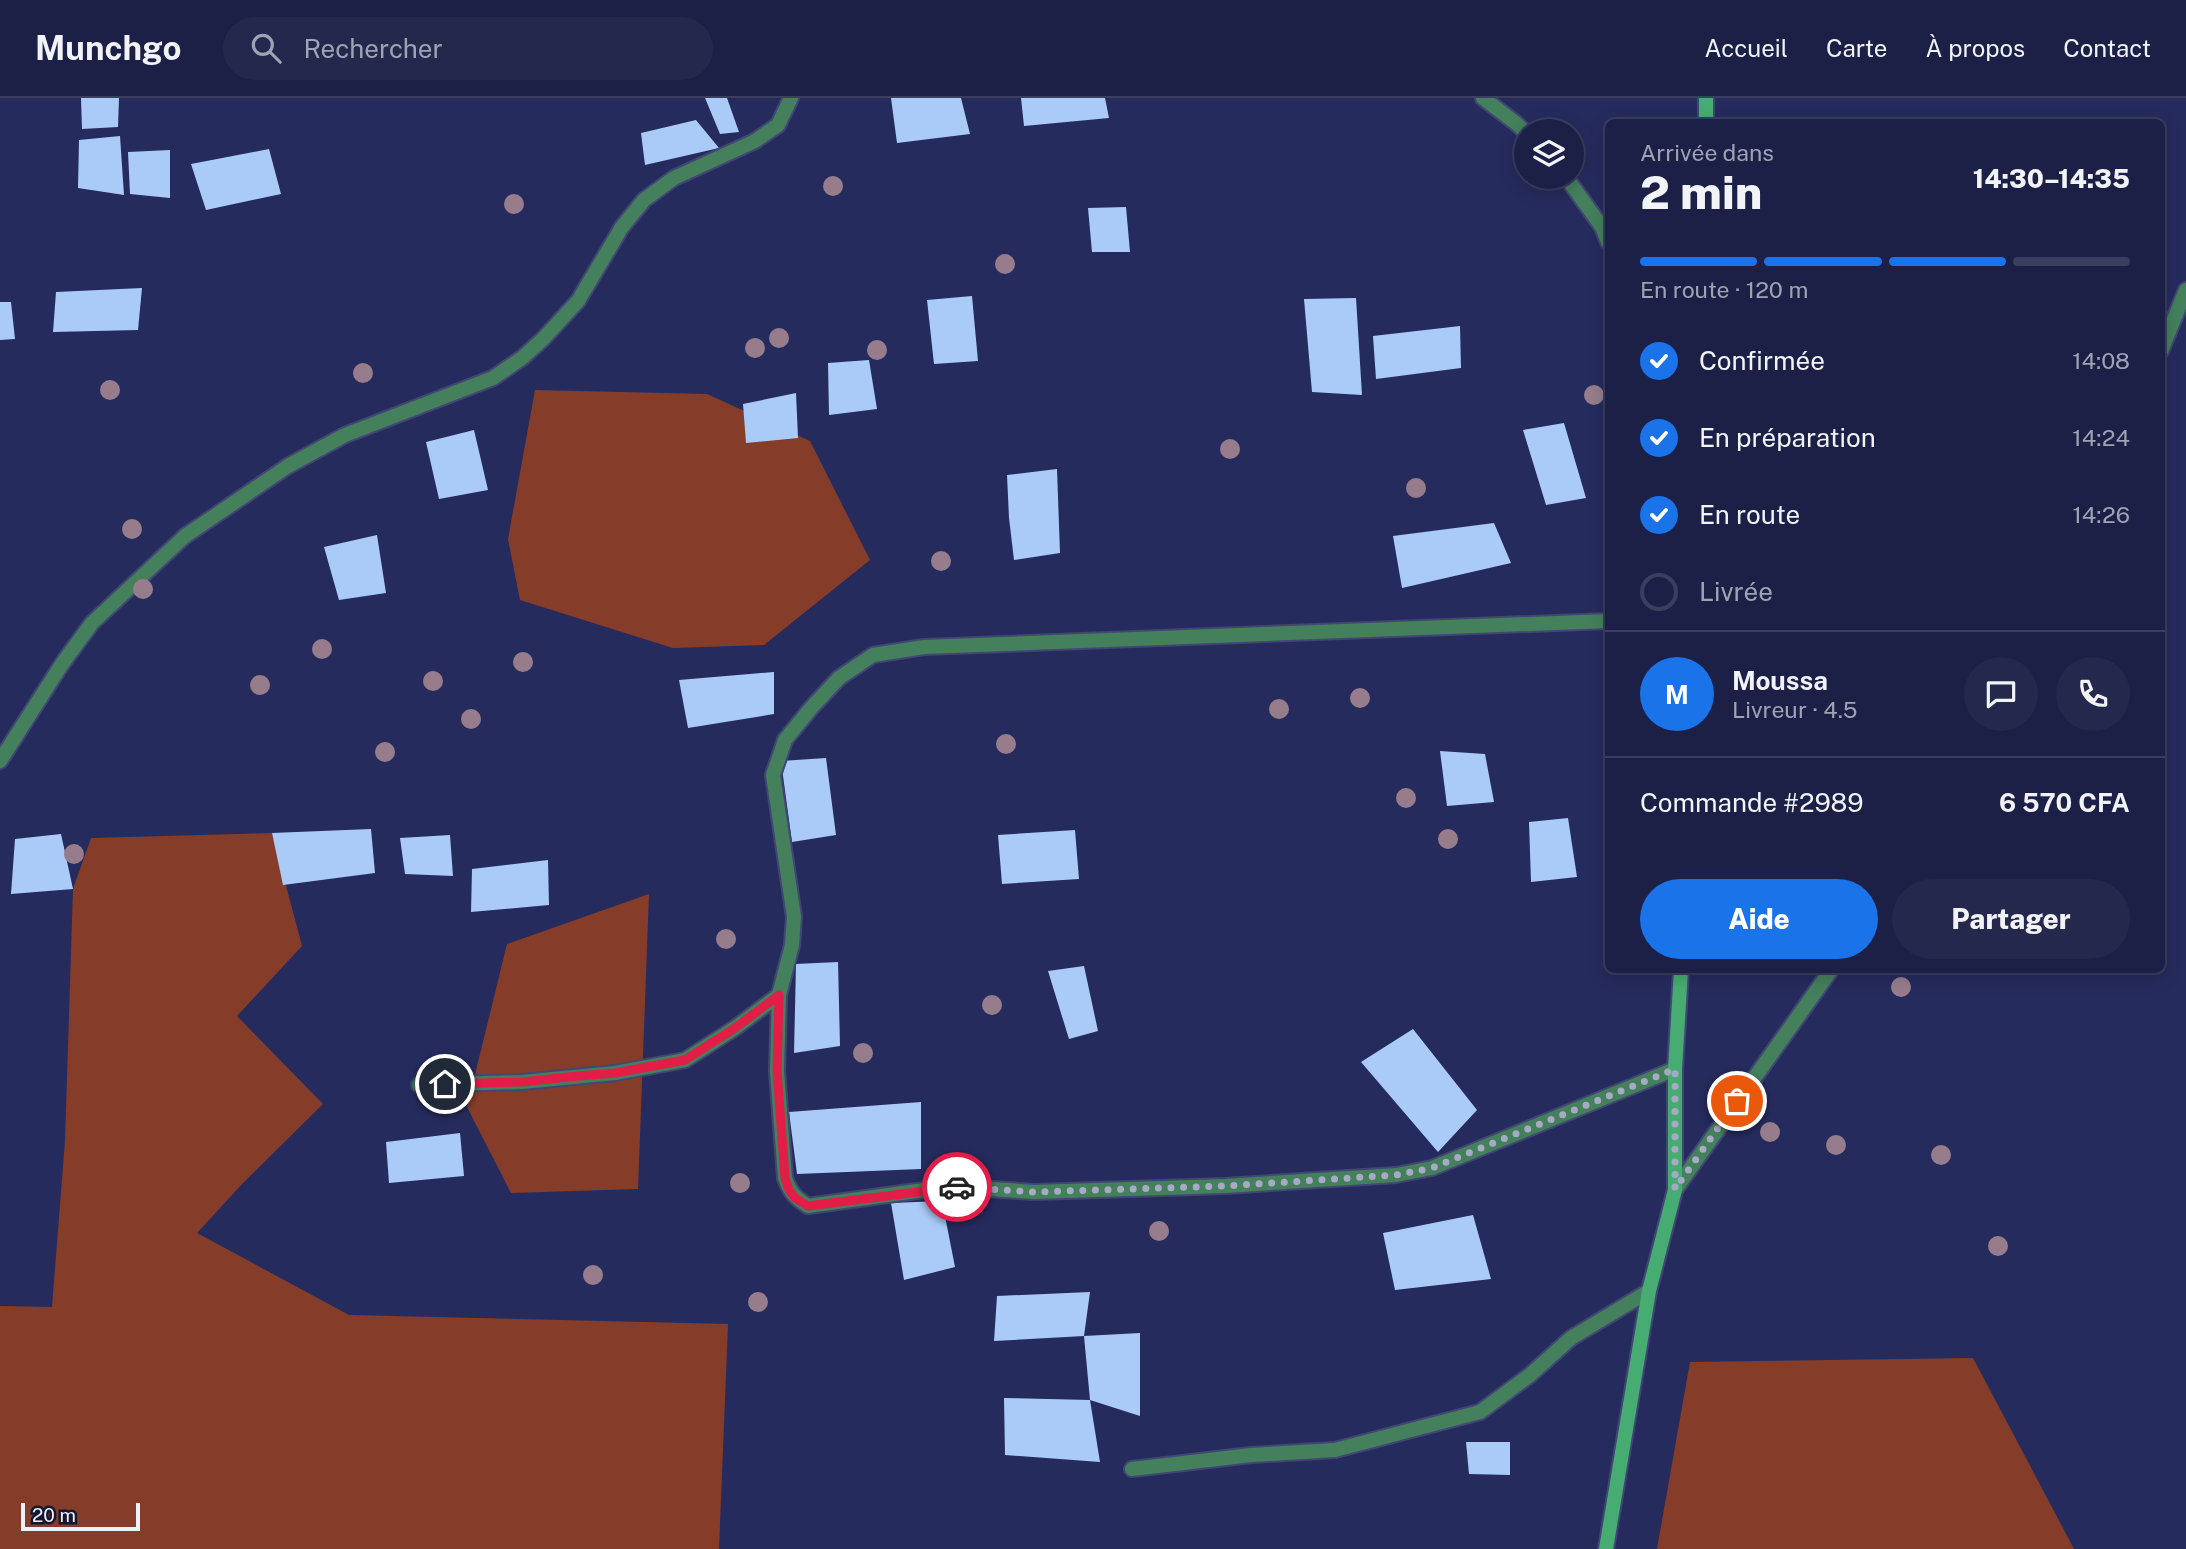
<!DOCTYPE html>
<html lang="fr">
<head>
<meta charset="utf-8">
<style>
	:root { --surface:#1c2046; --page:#25284d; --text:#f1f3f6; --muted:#a0a3b3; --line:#3a3e5f; --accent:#1a73e8 }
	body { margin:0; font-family:"Public Sans",sans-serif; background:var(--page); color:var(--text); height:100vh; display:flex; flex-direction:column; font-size:26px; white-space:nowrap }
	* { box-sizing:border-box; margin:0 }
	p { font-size:23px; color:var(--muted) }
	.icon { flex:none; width:38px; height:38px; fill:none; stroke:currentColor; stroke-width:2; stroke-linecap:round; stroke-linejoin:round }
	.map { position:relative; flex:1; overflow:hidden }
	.details { position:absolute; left:1605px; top:21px; width:560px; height:854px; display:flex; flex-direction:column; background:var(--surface); border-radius:10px; box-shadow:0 4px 18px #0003,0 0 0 2px var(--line) }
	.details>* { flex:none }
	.fabs { position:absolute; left:1514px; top:21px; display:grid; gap:14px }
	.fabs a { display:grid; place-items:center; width:70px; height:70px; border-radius:50%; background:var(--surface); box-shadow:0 4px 18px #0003,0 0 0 2px var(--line); font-size:35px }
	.scale { position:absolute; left:21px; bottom:18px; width:119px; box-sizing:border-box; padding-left:7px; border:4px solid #eceffc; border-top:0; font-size:19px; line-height:24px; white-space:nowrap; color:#eceffc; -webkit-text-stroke:5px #14172e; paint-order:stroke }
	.pin { position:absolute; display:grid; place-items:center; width:60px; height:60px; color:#fff; margin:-30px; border:4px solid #fff; border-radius:50%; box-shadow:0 2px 7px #0007 }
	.courier { position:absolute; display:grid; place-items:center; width:70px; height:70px; margin:-35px; border:5px solid #e11d48; border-radius:50%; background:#fff; color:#222; box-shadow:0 2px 9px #0007 }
	.overview em { font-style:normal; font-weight:800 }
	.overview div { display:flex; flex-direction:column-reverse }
	.overview { display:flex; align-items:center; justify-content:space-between; height:119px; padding:0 35px }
	h1 { font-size:46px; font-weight:800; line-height:52px }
	.bar { display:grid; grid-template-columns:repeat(4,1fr); gap:10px 7px; align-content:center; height:84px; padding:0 35px }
	.bar i { height:9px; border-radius:5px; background:var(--line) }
	.bar .current { background:var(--accent) }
	.bar p { grid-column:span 4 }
	.line { display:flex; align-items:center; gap:18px; padding:0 35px; border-top:2px solid var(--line) }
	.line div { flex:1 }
	.round { display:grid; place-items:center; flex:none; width:74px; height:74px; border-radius:37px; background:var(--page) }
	ol { padding:0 35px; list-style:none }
	li { display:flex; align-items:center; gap:21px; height:77px }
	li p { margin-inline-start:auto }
	li .icon { padding:7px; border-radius:50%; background:var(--accent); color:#fff; stroke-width:4 }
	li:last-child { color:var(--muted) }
	li i { width:38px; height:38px; border:4px solid var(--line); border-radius:50% }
	.cta { display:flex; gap:14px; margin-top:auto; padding:14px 35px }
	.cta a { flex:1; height:80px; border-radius:42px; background:var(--accent); color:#fff; font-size:28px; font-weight:800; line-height:80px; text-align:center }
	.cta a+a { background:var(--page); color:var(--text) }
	header { display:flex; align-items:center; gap:42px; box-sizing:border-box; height:98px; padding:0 35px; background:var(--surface); border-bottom:2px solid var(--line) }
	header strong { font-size:33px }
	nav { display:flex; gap:38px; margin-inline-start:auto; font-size:24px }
	.search { width:490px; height:63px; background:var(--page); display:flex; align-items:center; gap:18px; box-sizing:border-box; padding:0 24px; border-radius:38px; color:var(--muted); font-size:26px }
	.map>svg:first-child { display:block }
	.green { fill:#853d2a }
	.building { fill:#aacbf8 }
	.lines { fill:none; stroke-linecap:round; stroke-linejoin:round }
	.street-casing { stroke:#424674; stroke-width:18 }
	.secondary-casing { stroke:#424674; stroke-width:18 }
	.street { stroke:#44805c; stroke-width:14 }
	.secondary { stroke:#46ac72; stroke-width:14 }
	.tree { fill:#977d8c }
	.done { stroke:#a7aac5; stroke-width:7; stroke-dasharray:0 12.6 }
	.route { stroke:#e11d48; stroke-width:9 }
</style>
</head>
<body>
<header>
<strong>Munchgo</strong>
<div class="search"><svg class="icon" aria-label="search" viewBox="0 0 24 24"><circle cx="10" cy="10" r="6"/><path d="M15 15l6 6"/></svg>Rechercher</div>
<nav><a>Accueil</a><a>Carte</a><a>À propos</a><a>Contact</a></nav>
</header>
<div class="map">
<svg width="2186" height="1451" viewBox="0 0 2186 1451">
	<rect width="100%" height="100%" fill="#262b5e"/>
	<path class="green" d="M535,292L707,296L810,343L870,462L764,547L673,550L520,502L508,441Z
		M272,735L302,848L237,918L323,1006L243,1085L197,1135L349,1217L728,1226L719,1451H0V1208L52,1209L65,1043L73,791L91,740Z
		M649,796L638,1091L511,1095L467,1009L507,846Z
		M1973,1260L2074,1451H1657L1690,1264Z"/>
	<path class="building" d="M81,0H119L118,29L82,31Z
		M705,0H727L739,34L720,36Z
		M891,0H961L970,36L897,45Z
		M1021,0H1105L1109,20L1024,28Z
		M696,22L719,50L645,67L641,35Z
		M120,38L124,97L78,90L79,42Z
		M269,51L281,96L206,112L191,66Z
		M170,52V100L130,96L128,54Z
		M1126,109L1130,154H1092L1088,110Z
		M142,190L138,232L53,234L56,194Z
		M972,198L978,263L934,266L927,202Z
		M1356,200L1362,297L1312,294L1304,201Z
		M0,204H11L15,241L0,242Z
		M1460,228L1461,270L1376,281L1373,238Z
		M869,262L877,311L829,317L828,265Z
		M796,295L798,340L746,345L743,306Z
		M1564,325L1586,400L1546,407L1523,332Z
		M474,332L488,392L439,401L426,344Z
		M1057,371L1060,455L1014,462L1009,420L1007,377Z
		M1494,425L1511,465L1402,490L1393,438Z
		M377,437L386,495L339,502L324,449Z
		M774,574V616L688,630L679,582Z
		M1440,653L1485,656L1494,704L1447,708Z
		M826,660L836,737L792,744L781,663Z
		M1568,720L1577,779L1531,784L1529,724Z
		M371,731L375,775L283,787L272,735Z
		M1075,732L1079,781L1002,786L998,737Z
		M61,736L73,791L11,796L15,741Z
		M450,737L453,778L405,776L400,740Z
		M548,762L549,807L471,814L472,771Z
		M838,864L840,948L794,955L796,866Z
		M1084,868L1098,933L1069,941L1048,873Z
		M1413,931L1477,1012L1438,1054L1361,964Z
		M921,1004V1071L797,1076L789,1014Z
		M460,1035L464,1078L389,1085L386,1044Z
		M942,1103L955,1169L904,1182L891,1105Z
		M1473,1117L1491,1181L1395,1192L1383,1135Z
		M1090,1194L1084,1238L994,1243L997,1198Z
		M1140,1235V1318L1090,1302L1100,1364L1005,1357L1004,1300L1090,1302L1084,1238Z
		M1466,1344H1510V1377L1469,1376Z"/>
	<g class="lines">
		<g class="street-casing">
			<path id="street" d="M1483,0L1517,26L1526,35
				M1566,79L1602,129L1608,144
				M2161,253L2186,192
				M1608,523L924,549L873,557L839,580L812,609L785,642L773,677L794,819L792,847L779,897L777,973L785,1080C790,1094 795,1100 808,1108L924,1092L963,1089L1034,1094L1225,1088L1396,1077L1432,1070L1675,971
				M0,663L62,566L92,525L185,438L288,368L345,337L493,280L522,260L543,241L578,203L622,129L644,102L674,80L755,43L778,27L791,0
				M419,987L522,984L615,975L685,962L735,930L779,897
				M1675,1092L1831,872
				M1132,1371L1251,1357L1335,1352L1480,1314L1530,1277L1571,1240L1649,1193"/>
		</g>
		<g class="secondary-casing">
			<path id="secondary" d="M1706,24V0
				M1606,1451L1649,1193L1675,1092V971L1681,872"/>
		</g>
		<use href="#street" class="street"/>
		<use href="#secondary" class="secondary"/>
	</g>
	<g class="tree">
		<circle cx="833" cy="88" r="10"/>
		<circle cx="514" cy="106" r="10"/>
		<circle cx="1005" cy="166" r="10"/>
		<circle cx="779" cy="240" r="10"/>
		<circle cx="755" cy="250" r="10"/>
		<circle cx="877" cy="252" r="10"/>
		<circle cx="363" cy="275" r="10"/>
		<circle cx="110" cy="292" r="10"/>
		<circle cx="1594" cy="297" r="10"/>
		<circle cx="1230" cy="351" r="10"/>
		<circle cx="1416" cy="390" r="10"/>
		<circle cx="132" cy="431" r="10"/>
		<circle cx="941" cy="463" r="10"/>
		<circle cx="143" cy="491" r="10"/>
		<circle cx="322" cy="551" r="10"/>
		<circle cx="523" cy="564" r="10"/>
		<circle cx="433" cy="583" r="10"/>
		<circle cx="260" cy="587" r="10"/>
		<circle cx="1360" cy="600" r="10"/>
		<circle cx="1279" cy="611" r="10"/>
		<circle cx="471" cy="621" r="10"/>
		<circle cx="1006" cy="646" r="10"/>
		<circle cx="385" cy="654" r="10"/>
		<circle cx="1406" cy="700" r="10"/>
		<circle cx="1448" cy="741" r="10"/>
		<circle cx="74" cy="756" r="10"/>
		<circle cx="726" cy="841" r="10"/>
		<circle cx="1901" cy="889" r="10"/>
		<circle cx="992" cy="907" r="10"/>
		<circle cx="863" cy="955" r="10"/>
		<circle cx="1770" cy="1034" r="10"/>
		<circle cx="1836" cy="1047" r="10"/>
		<circle cx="1941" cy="1057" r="10"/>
		<circle cx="740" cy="1085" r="10"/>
		<circle cx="1159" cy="1133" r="10"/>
		<circle cx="1998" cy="1148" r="10"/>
		<circle cx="593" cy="1177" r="10"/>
		<circle cx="758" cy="1204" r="10"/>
	</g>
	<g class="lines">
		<path class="done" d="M957,1089L1034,1094L1225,1088L1396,1077L1432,1070L1675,971V1091L1737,1003"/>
		<path class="route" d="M445,986L522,984L568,979L615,975L685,962L735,930L779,897L777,973L785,1080L789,1092L795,1100L808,1108L957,1089"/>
	</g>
</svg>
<div class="fabs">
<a><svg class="icon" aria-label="layers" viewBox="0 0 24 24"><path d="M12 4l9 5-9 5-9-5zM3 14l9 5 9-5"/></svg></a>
</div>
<div class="scale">20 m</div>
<div class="pin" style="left:1737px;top:1003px;background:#ea580c"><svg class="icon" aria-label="bag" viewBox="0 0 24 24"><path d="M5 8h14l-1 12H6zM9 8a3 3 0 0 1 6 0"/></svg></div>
<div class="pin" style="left:445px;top:986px;background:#1f2937"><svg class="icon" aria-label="home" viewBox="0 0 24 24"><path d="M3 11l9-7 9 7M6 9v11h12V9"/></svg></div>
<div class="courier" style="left:957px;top:1089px"><svg class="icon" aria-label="car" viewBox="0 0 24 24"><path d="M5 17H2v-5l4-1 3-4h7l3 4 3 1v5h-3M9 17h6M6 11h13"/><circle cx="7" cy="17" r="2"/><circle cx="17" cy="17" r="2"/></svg></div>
<section class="details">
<div class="overview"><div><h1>2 min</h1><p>Arrivée dans</p></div><em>14:30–14:35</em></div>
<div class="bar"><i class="current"></i><i class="current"></i><i class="current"></i><i></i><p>En route · 120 m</p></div>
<ol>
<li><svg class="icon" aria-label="check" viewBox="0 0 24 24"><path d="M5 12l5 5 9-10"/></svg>Confirmée<p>14:08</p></li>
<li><svg class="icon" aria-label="check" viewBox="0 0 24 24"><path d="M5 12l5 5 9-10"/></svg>En préparation<p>14:24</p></li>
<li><svg class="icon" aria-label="check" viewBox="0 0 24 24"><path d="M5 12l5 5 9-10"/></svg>En route<p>14:26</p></li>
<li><i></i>Livrée</li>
</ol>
<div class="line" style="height:126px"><b class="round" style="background:var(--accent);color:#fff">M</b><div><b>Moussa</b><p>Livreur · 4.5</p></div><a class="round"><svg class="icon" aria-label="chat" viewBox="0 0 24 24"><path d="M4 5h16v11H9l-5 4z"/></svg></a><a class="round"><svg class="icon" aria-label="phone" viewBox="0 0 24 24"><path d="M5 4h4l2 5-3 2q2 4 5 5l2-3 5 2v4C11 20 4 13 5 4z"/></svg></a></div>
<div class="line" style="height:91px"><div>Commande #2989</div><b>6 570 CFA</b></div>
<div class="cta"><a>Aide</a><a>Partager</a></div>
</section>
</div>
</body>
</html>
